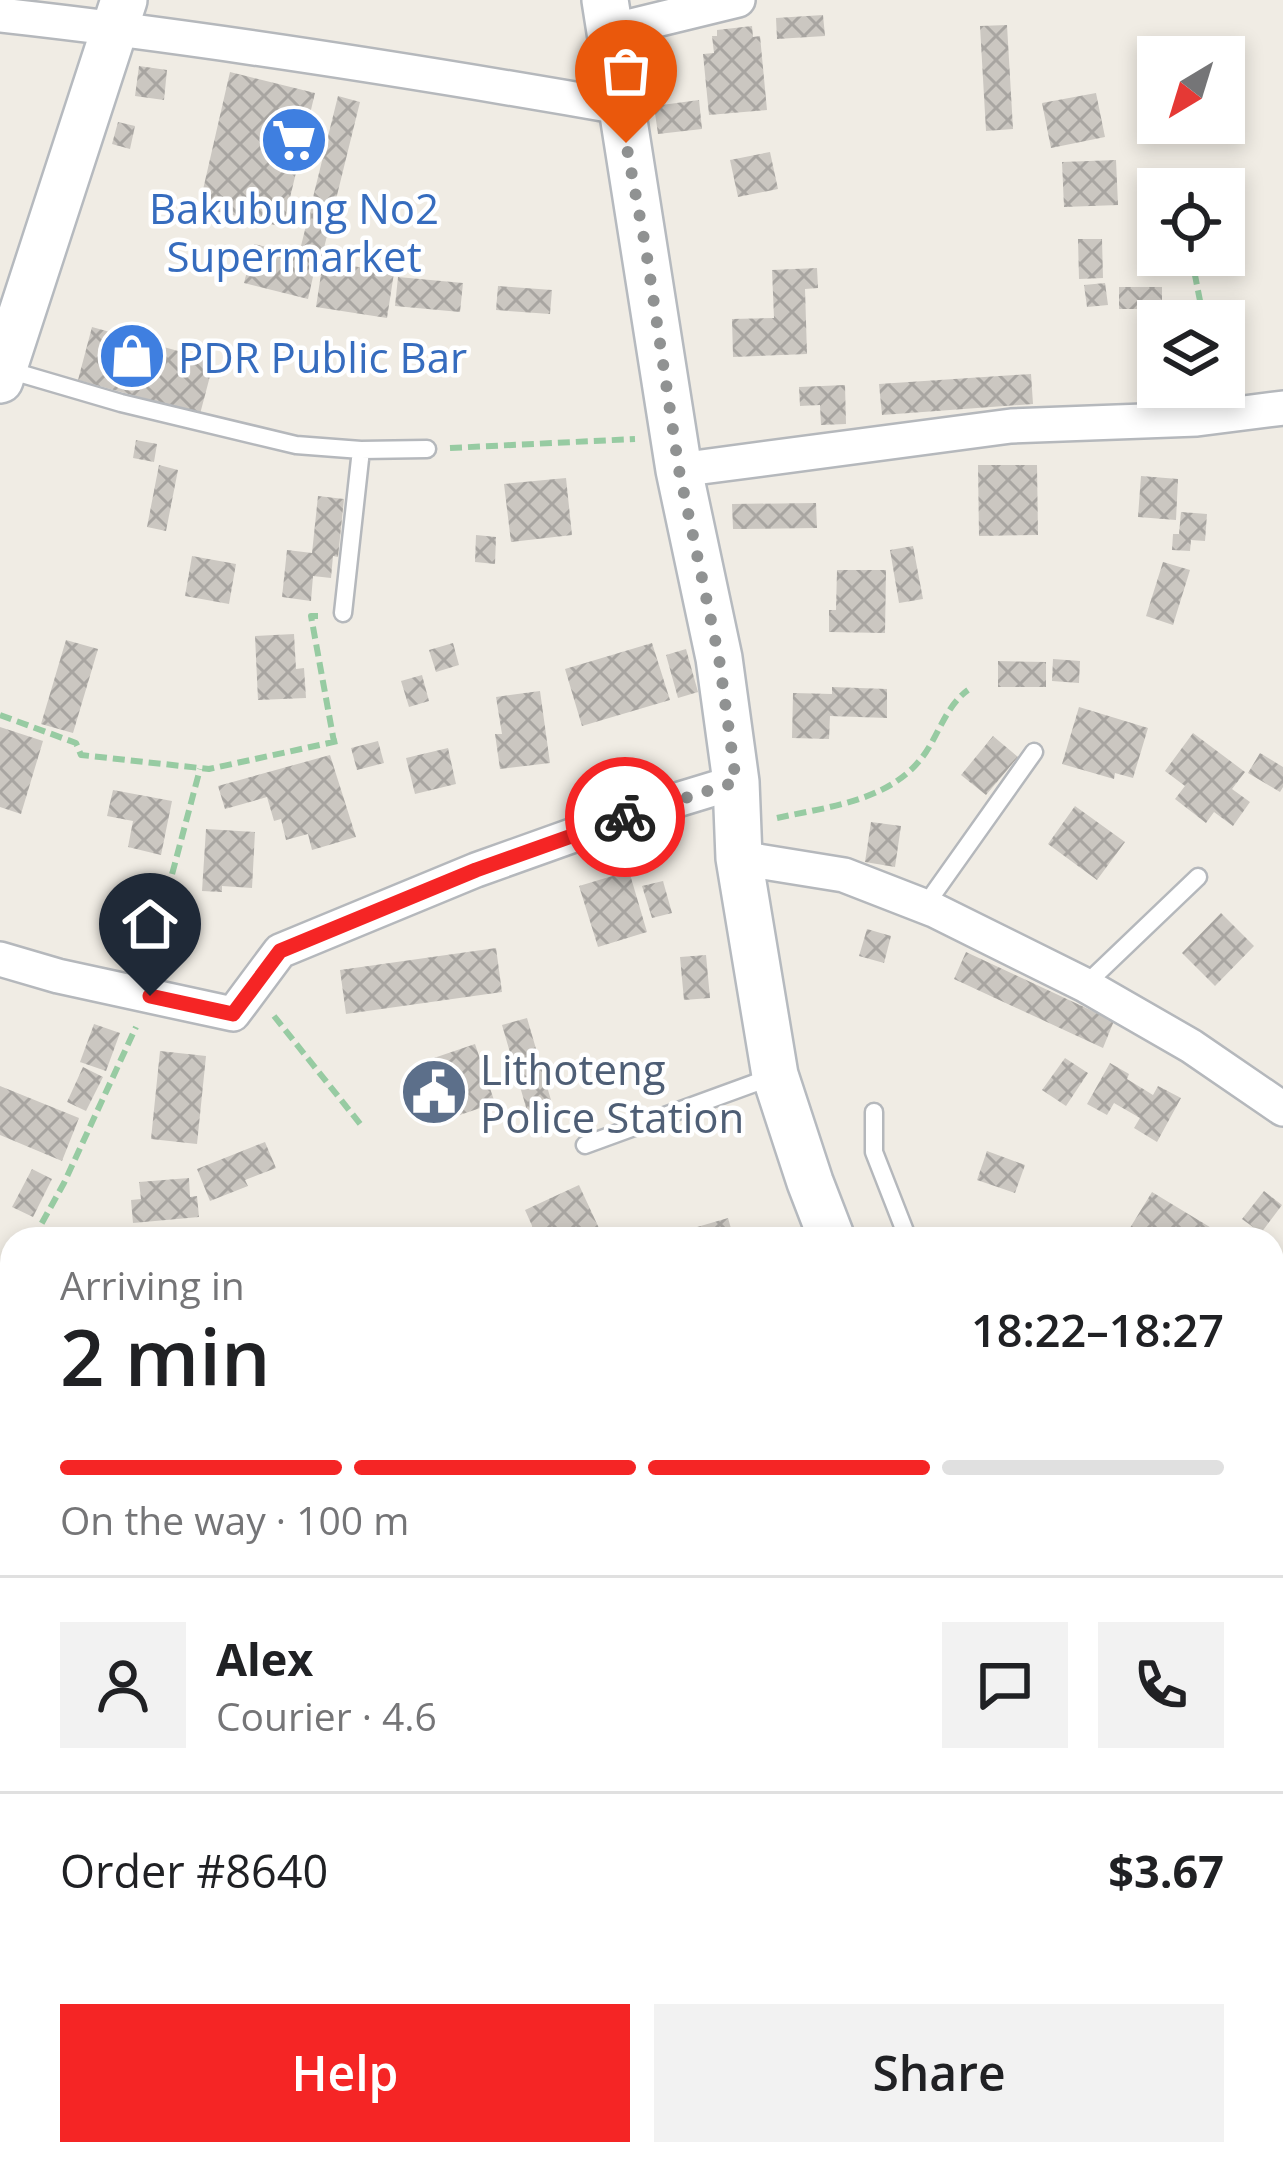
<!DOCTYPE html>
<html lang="en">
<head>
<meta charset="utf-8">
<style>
	:root { --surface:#fff; --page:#f2f2f2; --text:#202124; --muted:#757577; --line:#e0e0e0; --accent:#f52525 }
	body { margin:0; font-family:"Open Sans",sans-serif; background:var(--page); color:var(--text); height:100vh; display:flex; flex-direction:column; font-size:45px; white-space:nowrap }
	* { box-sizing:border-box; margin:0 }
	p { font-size:39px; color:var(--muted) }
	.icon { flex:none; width:66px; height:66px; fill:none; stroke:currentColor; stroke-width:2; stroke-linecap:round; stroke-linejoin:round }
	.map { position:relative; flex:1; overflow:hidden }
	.drawer { position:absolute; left:0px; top:1227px; width:1284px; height:939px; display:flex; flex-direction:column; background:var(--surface); border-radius:36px 36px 0 0; box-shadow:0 6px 18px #0003 }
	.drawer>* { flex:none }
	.needle { width:78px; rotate:218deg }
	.controls { position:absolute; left:1137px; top:36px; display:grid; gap:24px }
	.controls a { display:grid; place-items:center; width:108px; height:108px; border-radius:0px; background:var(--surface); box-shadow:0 6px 18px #0003; font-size:60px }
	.pin { position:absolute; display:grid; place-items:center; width:102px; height:102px; color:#fff; margin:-123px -51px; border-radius:50% 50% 50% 0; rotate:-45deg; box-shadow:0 0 12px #0007 }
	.pin .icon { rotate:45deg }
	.courier { position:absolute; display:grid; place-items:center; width:120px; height:120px; margin:-60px; border:9px solid #f52525; border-radius:50%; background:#fff; color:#222; box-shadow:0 3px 15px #0007 }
	.overview em { font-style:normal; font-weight:600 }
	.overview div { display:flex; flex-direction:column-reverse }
	.overview { display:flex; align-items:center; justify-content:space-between; height:204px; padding:0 60px }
	h1 { font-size:78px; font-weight:600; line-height:90px }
	.bar { display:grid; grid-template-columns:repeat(4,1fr); gap:18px 12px; align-content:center; height:144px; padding:0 60px }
	.bar i { height:15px; border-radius:9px; background:var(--line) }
	.bar .current { background:var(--accent) }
	.bar p { grid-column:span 4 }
	.line { display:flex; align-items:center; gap:30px; padding:0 60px; border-top:3px solid var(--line) }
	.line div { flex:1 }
	.round { display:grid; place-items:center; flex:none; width:126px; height:126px; border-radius:0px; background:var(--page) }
	.primary-button { display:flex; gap:24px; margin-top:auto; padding:24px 60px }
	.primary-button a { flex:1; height:138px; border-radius:0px; background:var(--accent); color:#fff; font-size:48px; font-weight:600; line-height:138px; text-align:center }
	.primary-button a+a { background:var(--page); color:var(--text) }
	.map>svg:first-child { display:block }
	.education { fill:#e0dbd3 }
	.building { fill:url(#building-cross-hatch) }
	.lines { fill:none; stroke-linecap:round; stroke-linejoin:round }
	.lane-casing { stroke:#b5b8bc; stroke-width:21 }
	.street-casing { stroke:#b5b8bc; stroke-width:38 }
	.secondary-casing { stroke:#b6babf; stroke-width:50 }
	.path { stroke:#97cba2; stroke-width:6; stroke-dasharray:12 6; stroke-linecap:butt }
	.lane { stroke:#fff; stroke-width:16 }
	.street { stroke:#fff; stroke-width:33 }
	.secondary { stroke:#fff; stroke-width:45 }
	.done { stroke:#909292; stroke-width:12; stroke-dasharray:0 21.6 }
	.route { stroke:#f52525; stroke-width:15 }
	.labels { text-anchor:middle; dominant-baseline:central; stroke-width:9; stroke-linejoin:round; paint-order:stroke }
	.shop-label { font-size:42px; fill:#366cbe; stroke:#fff }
	.service-label { font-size:42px; fill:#4e5e75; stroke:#fff; text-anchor:start }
</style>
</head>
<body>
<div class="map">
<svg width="1283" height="2165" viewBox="0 0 1283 2165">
	<defs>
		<pattern id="building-cross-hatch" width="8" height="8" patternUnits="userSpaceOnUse" patternTransform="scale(3)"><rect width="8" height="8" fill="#cbc7c1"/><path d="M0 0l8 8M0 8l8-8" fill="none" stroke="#a8a5a1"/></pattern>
	</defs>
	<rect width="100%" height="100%" fill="#f0ece4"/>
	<path class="education" d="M163,2154H382L385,2165H156Z"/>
	<path class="building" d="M823,15L825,36L777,39L776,18Z
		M1007,25L1013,129L986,131L980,26Z
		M752,26L753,37L760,36L767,110L709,115L703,54L714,53L712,36H717V30Z
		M139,66L167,70L164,100L135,96Z
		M230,72L315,93L283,227L199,207Z
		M1096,93L1105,137L1051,148L1042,103Z
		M338,96L360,102L322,256L300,250Z
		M699,100L702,129L658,134L654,106Z
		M118,122L135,126L130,149L112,144Z
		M770,152L778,189L738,197L730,160Z
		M1116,160L1118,205L1064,207L1062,162Z
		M1078,239H1102L1103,278L1079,279Z
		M254,244L317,259L308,299L244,283Z
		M323,261L394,273L387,318L316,307Z
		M817,268L818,288L805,289L807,354L733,357L732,319L774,318L772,270Z
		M398,277L463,283L460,312L395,306Z
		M1105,283L1108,305L1087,307L1084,285Z
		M498,286L552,290L550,314L496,310Z
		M1119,287H1162V309H1119Z
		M92,327L214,361L200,414L78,380Z
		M1031,374L1033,404L882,415L879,384Z
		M845,385L846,424L821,425L820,405L800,406L799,387Z
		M136,440L157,444L154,462L133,458Z
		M159,465L178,470L166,531L147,527Z
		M978,465H1037L1038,535L979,536Z
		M1141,476L1178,479L1176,520L1138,517Z
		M566,478L572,535L511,542L504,484Z
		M318,496L344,499L338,557L333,556L331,578L313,576L311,601L282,597L287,550L312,553Z
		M816,503L817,528L733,529L732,504Z
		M1181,512L1207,514L1205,541L1191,540L1190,551L1172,550L1173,534H1179Z
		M476,535L496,537L495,564L475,562Z
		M913,546L923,599L899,603L890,550Z
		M192,556L236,564L229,604L185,596Z
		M1163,562L1190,570L1173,625L1146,616Z
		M837,570H886L885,633L829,632V610H836Z
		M294,634L296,669L304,668L306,698L258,700L255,636Z
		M66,640L98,649L73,733L41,724Z
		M453,643L459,665L436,672L429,650Z
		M652,643L670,700L582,726L565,669Z
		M686,649L698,692L678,698L666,655Z
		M1053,659L1080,661L1079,683L1052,681Z
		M998,661L1046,662V687H998Z
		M422,675L429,701L409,707L401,681Z
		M832,687L887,689V718L830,716L829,739L792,738L793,693L832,694Z
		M540,691L550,763L500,769L495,734H502L496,697Z
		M1079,707L1148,728L1133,778L1115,773L1114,779L1062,764Z
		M0,727L43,741L21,814L0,807Z
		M1193,733L1245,772L1232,789L1250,802L1233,826L1214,812L1206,823L1175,799L1185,786L1165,771Z
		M993,736L1018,757L986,795L961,775Z
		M378,741L384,763L357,770L351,748Z
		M448,748L456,784L415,794L406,758Z
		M1260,753L1283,767V787L1280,792L1248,773Z
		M330,755L356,837L312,850L308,834L286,840L281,819L274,821L267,797L225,809L218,786Z
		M113,790L172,801L161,855L128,847L133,821L107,816Z
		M1075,806L1125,842L1097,880L1048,844Z
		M871,822L901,826L895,867L865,862Z
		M206,829L255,832L252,888L222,886V892L202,891Z
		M629,871L647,932L598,947L579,886Z
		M663,881L672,913L652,918L642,886Z
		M1221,913L1254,946L1215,986L1182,953Z
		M867,929L891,936L884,963L859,956Z
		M496,948L502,992L346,1014L340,970Z
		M966,952L1114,1021L1103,1048L954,979Z
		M706,955L710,998L684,1000L680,957Z
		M527,1018L553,1107L528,1114L502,1025Z
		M94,1024L120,1033L106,1071L80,1062Z
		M475,1044L495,1103L448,1119L428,1060Z
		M160,1051L206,1056L197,1144L151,1139Z
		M1065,1058L1088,1073L1066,1106L1042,1090Z
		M1110,1063L1129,1074L1127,1079L1153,1095L1158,1086L1181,1098L1157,1142L1134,1128L1140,1118L1114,1103L1107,1115L1087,1104Z
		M83,1067L103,1077L86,1111L67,1102Z
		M0,1086L79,1118L62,1161L0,1135Z
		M265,1142L276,1168L245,1180L248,1186L210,1201L197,1169Z
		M987,1151L1025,1165L1015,1193L977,1180Z
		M32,1169L52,1179L33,1217L12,1207Z
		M189,1178L190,1197L197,1196L199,1217L133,1223L131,1200L141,1199L139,1182Z
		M579,1185L604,1239H538L525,1210Z
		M1264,1191L1282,1205L1261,1233L1242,1219Z
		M1152,1192L1218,1232L1214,1239H1130L1125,1236Z
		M728,1218L734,1239H682L680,1232Z
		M1279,1329L1283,1343V1370L1272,1373V1331Z
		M0,1461L12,1463L4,1509L0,1508Z
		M1283,1488V1529L1272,1530V1489Z
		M12,1935V2001L0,2002V1936Z
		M1283,1960V2027L1272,2029V1962Z
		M1283,2032V2102L1272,2105V2034Z
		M0,2147L12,2148V2154H21L20,2165H0Z
		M603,2154H682L686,2165H603L600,2155Z
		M748,2154H852L856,2165H752Z
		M1016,2154H1040L1041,2165H1017Z"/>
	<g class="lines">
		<g class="lane-casing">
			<path id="lane" d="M5,369L121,403L296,445L361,450L427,449
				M343,613L361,450
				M934,910V893L1034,752
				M1085,985L1198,877
				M874,1112V1152L908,1239
				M585,1145L774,1076
				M0,1695L12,1693
				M1272,2130L1283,2128
				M906,2154L909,2165
				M1083,2165L1142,2154"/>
		</g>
		<g class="street-casing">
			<path id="street" d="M0,15C208,38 414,71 620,107
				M611,31L738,0
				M679,470L1011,426L1197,419L1283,408
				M739,858L844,875L934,910L1085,985L1191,1046L1283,1109
				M0,959L58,976L233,1014L280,951L476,870L644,810L736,782
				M0,1338L12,1342"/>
		</g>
		<g class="secondary-casing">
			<path id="secondary" d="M605,0L679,470L719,658L736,782L739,858L775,1075L810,1182L832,1239
				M0,380L124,0
				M1063,2154L1064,2165"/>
		</g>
		<path class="path" d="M1191,255L1204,321
			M450,448L635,439
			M318,616H311L334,742
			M0,715L76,743L81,755L209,769L338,741
			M777,818C831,806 893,801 926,752C940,731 947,705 968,690
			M149,961L200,769
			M274,1016L361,1125
			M33,1239L64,1183L136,1027
			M0,1299L12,1278
			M0,1886L12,1885
			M1272,1941L1283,1939
			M119,2165L132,2154"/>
		<use href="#lane" class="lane"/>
		<use href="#street" class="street"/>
		<use href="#secondary" class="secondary"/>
	</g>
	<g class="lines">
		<path class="done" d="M625,817L736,782L719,658L679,470L646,250L626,143"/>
		<path class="route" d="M150,996L233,1014L280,951L476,870L625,817"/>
	</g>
	<defs>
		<g id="supermarket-disc" transform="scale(3.45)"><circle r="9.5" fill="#3f7fe0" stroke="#fff"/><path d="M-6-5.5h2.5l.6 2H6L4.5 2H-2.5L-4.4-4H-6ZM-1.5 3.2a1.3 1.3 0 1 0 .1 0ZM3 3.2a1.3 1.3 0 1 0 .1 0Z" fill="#fff"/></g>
		<g id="shop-disc" transform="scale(3.45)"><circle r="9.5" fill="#3f7fe0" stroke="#fff"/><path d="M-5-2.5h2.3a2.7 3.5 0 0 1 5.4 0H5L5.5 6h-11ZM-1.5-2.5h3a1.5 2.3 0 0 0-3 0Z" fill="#fff"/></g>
		<g id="civic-disc" transform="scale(3.45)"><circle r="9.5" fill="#5c6f8a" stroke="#fff"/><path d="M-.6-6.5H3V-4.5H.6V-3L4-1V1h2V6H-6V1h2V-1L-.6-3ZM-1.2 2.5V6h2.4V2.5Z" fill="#fff"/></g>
	</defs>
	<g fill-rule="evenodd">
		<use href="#supermarket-disc" x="294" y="140"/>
		<use href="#shop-disc" x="132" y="356"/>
		<use href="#civic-disc" x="434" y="1092"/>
	</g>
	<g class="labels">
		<g class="shop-label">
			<text x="294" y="207">Bakubung No2<tspan x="294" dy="48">Supermarket</tspan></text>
			<text x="178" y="356" text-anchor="start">PDR Public Bar</text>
		</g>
		<g class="service-label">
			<text x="480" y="1068">Lithoteng<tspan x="480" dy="48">Police Station</tspan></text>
		</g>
	</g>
</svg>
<div class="controls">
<a><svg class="needle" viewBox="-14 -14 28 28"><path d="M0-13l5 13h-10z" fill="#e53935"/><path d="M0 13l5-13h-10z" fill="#757577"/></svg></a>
<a><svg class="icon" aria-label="locate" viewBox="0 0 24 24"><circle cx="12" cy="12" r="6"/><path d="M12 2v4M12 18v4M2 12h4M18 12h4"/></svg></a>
<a><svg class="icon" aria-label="layers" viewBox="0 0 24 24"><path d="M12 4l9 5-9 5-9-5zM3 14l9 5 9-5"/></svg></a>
</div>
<div class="pin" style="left:626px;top:143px;background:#ea580c"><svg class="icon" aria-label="bag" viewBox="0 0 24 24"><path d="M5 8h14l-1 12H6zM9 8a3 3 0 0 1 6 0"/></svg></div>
<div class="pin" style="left:150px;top:996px;background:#1f2937"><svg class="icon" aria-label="home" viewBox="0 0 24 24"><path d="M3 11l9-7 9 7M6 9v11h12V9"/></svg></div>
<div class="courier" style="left:625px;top:817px"><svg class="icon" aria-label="bike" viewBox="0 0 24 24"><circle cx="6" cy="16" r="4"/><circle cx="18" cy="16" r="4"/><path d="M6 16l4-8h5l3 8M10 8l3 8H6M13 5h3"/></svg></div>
<section class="drawer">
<div class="overview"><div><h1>2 min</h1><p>Arriving in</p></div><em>18:22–18:27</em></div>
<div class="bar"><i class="current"></i><i class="current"></i><i class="current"></i><i></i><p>On the way · 100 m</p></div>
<div class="line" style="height:216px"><a class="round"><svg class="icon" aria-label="person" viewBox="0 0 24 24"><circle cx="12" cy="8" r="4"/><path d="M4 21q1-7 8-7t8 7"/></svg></a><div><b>Alex</b><p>Courier · 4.6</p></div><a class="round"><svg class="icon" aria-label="chat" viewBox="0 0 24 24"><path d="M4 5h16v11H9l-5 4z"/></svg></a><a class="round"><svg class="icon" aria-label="phone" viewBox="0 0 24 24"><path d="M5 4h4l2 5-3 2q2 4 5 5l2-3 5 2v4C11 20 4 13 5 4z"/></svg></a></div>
<div class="line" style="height:156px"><div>Order #8640</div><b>$3.67</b></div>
<div class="primary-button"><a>Help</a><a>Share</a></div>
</section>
</div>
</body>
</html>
